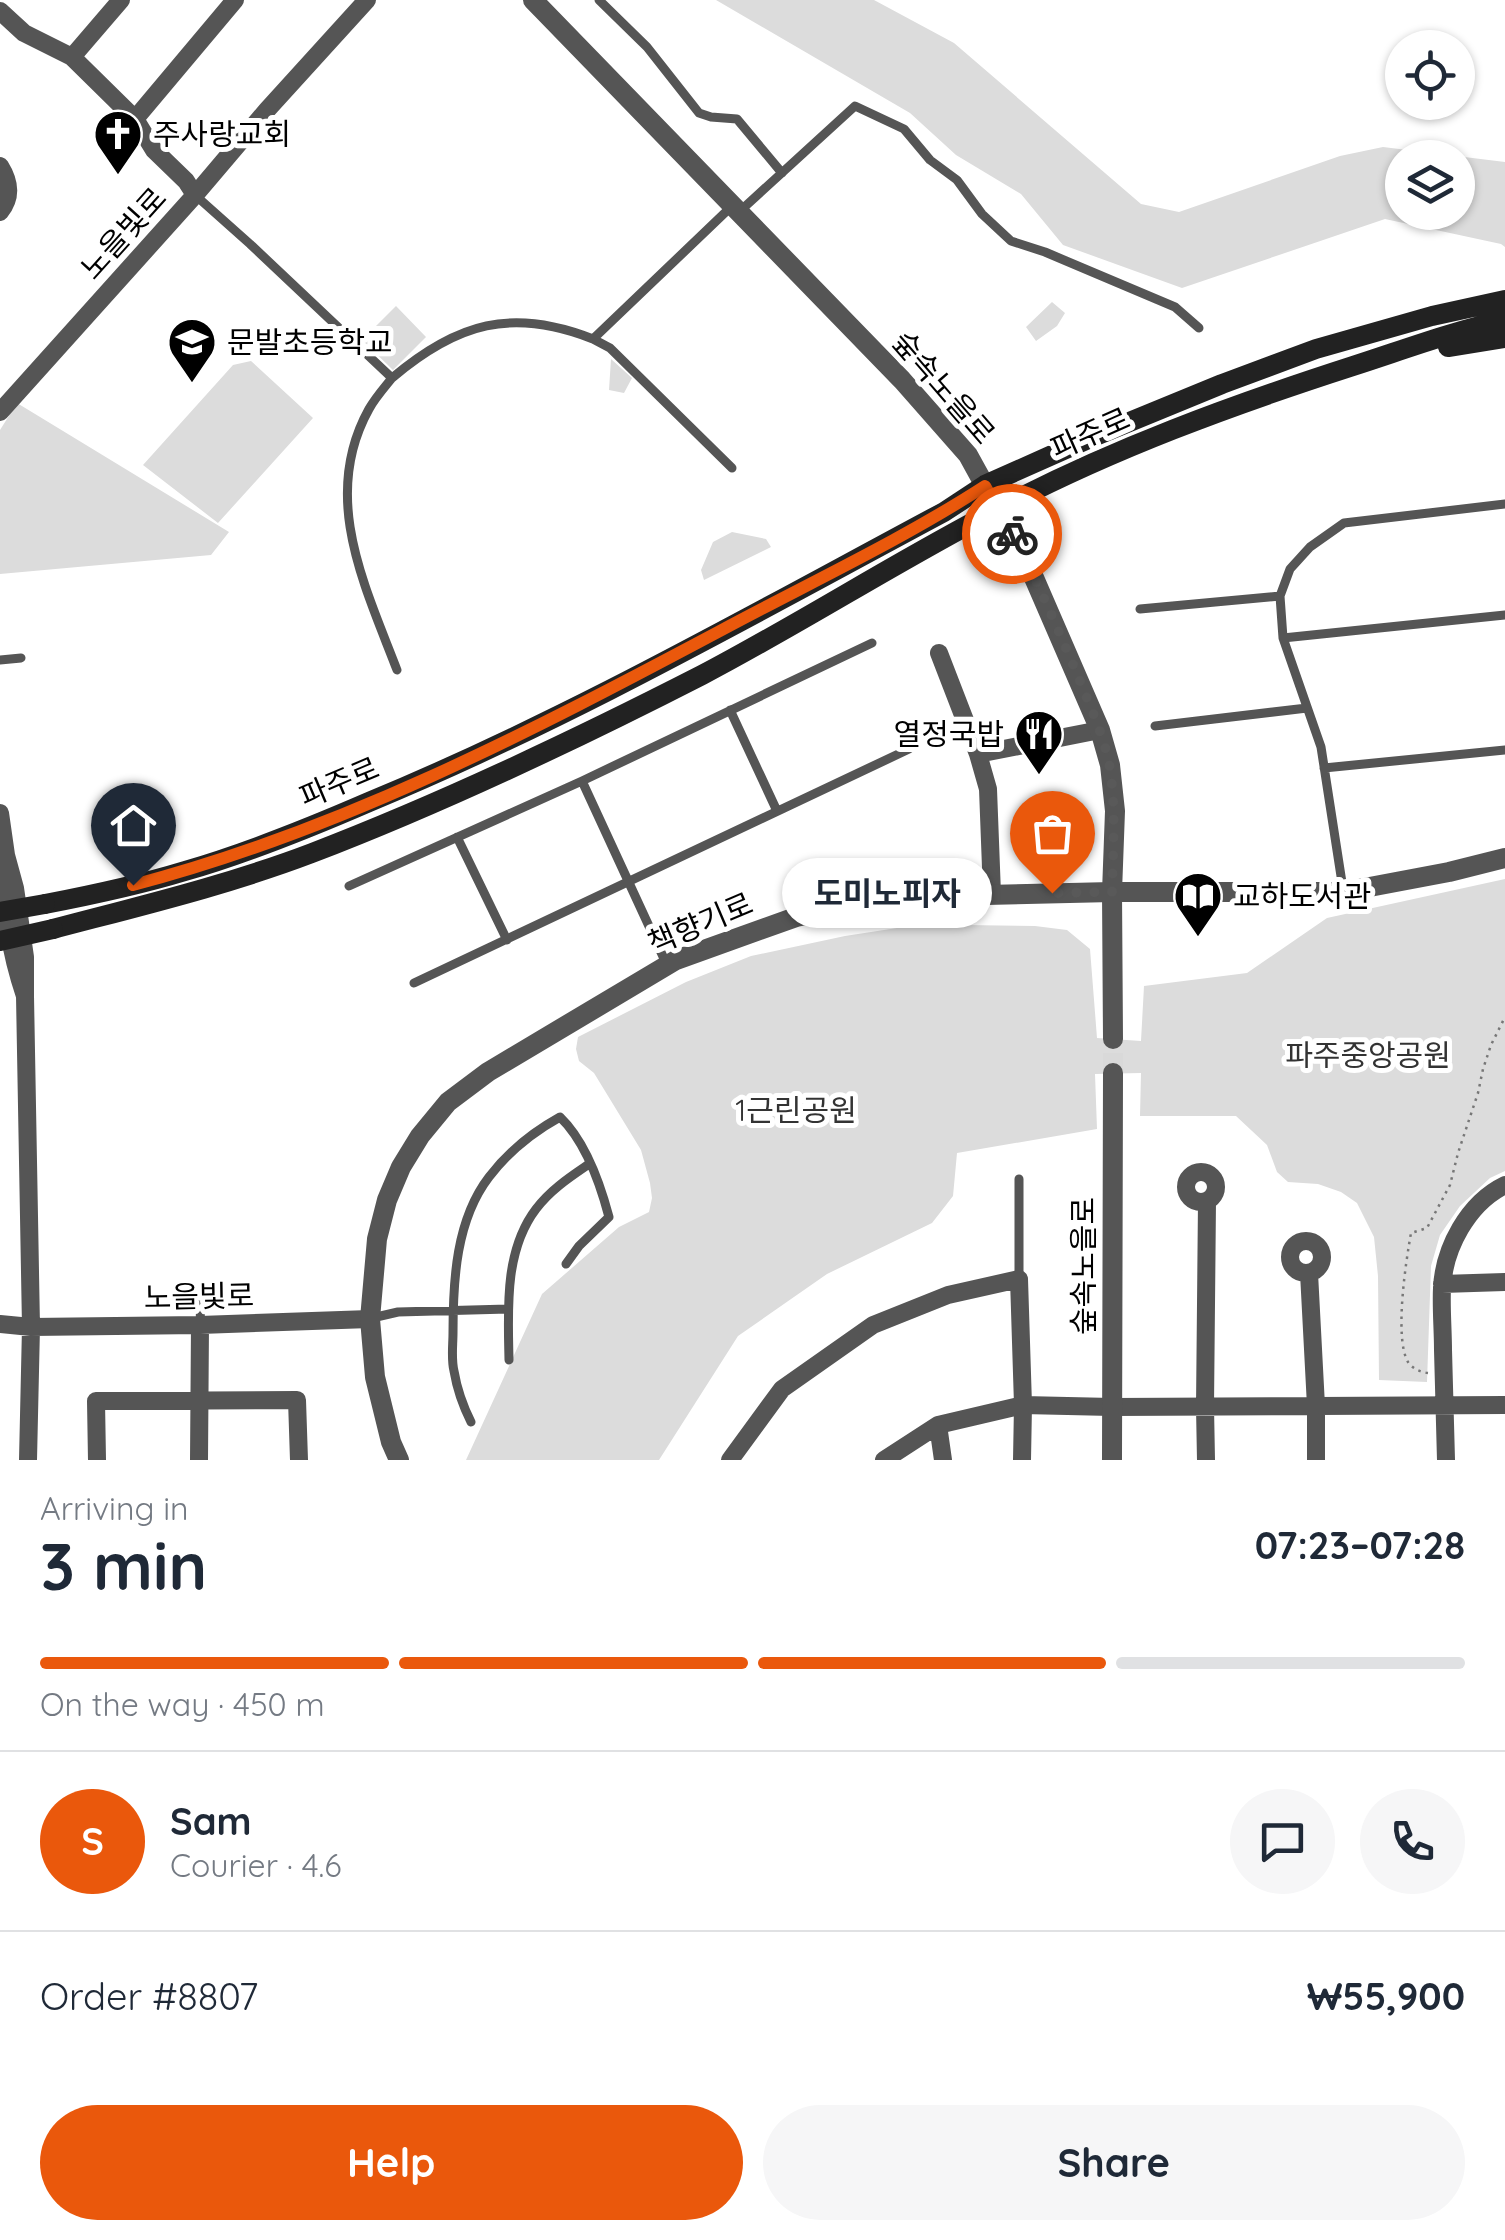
<!DOCTYPE html>
<html lang="en">
<head>
<meta charset="utf-8">
<style>
	:root { --surface:#fff; --page:#f6f6f7; --text:#1f2937; --muted:#747a83; --line:#e0e1e3; --accent:#ea580c }
	body { margin:0; font-family:Quicksand,"Noto Sans KR",sans-serif; background:var(--page); color:var(--text); height:100vh; display:flex; flex-direction:column; font-size:38px; white-space:nowrap }
	* { box-sizing:border-box; margin:0 }
	p { font-size:32px; color:var(--muted) }
	.icon { flex:none; width:55px; height:55px; fill:none; stroke:currentColor; stroke-width:2; stroke-linecap:round; stroke-linejoin:round }
	.map { position:relative; height:1460px; overflow:hidden }
	.side { display:flex; flex-direction:column; background:var(--surface); flex:1 }
	.side>* { flex:none }
	.tools { position:absolute; left:1385px; top:30px; display:grid; gap:20px }
	.tools a { display:grid; place-items:center; width:90px; height:90px; border-radius:50%; background:var(--surface); box-shadow:0 2px 8px #0004; font-size:50px }
	.pin { position:absolute; display:grid; place-items:center; width:85px; height:85px; color:#fff; margin:-102px -42px; border-radius:50% 50% 50% 0; rotate:-45deg; box-shadow:0 0 10px #0007 }
	.pin .icon { rotate:45deg }
	.courier { position:absolute; display:grid; place-items:center; width:100px; height:100px; margin:-50px; border:8px solid #ea580c; border-radius:50%; background:#fff; color:#222; box-shadow:0 2px 12px #0007 }
	.bubble { position:absolute; height:70px; border-radius:35px; background:var(--surface); box-shadow:0 2px 8px #0004; font-size:32px; font-weight:700; line-height:70px; text-align:center }
	.summary em { font-style:normal; font-weight:700 }
	.summary div { display:flex; flex-direction:column-reverse }
	.summary { display:flex; align-items:center; justify-content:space-between; height:170px; padding:0 40px }
	h1 { font-size:65px; font-weight:700; line-height:75px }
	.bar { display:grid; grid-template-columns:repeat(4,1fr); gap:15px 10px; align-content:center; height:120px; padding:0 40px }
	.bar i { height:12px; border-radius:8px; background:var(--line) }
	.bar .on { background:var(--accent) }
	.bar p { grid-column:span 4 }
	.line { display:flex; align-items:center; gap:25px; padding:0 40px; border-top:2px solid var(--line) }
	.line div { flex:1 }
	.round { display:grid; place-items:center; flex:none; width:105px; height:105px; border-radius:52px; background:var(--page) }
	.button { display:flex; gap:20px; margin-top:auto; padding:20px 40px }
	.button a { flex:1; height:115px; border-radius:60px; background:var(--accent); color:#fff; font-size:40px; font-weight:700; line-height:115px; text-align:center }
	.button a+a { background:var(--page); color:var(--text) }
	.map>svg:first-child { display:block }
	.green { fill:#dcdcdc; fill-rule:evenodd }
	.lines { fill:none; stroke-linecap:round; stroke-linejoin:round }
	.tertiary-tunnel { stroke:#d9d9d9; stroke-width:20; stroke-dasharray:20 10; stroke-linecap:butt }
	.path { stroke:#777; stroke-width:2.5; stroke-dasharray:2.5 5; stroke-linecap:butt }
	.service { stroke:#555; stroke-width:9 }
	.minor { stroke:#555; stroke-width:18 }
	.tertiary { stroke:#555; stroke-width:20 }
	.secondary { stroke:#222; stroke-width:20 }
	.secondary-bridge { stroke:#222; stroke-width:20 }
	.done { stroke:#595959; stroke-width:10; stroke-dasharray:0 18 }
	.route { stroke:#ea580c; stroke-width:12 }
	.labels { text-anchor:middle; dominant-baseline:central; stroke-width:10; stroke-linejoin:round; paint-order:stroke }
	.poi-label { font-size:30px; fill:#000; stroke:#fff; text-anchor:start }
	.street-label { font-size:30px; fill:#000; stroke:#fff }
	.park-label { font-size:30px; fill:#333; stroke:#fff }
</style>
</head>
<body>
<div class="map">
<svg width="1505" height="1460" viewBox="0 0 1505 1460">
	<rect width="100%" height="100%" fill="#fff"/>
	<path class="green" d="M716,0H874L954,43L1141,204L1179,212L1340,156L1383,147L1505,162V247L1501,244L1385,219L1182,288L1063,245L1021,194L956,155L910,113ZM1402,158H1458V212H1402Z
		M1052,302L1065,313L1057,326L1036,341L1026,327Z
		M396,306L426,337L393,370L362,340Z
		M611,359L632,378L624,393L609,390Z
		M251,361L313,418L218,523L143,465L233,365Z
		M17,403L229,532L211,555L0,574V430Z
		M732,532L766,539L771,547L704,580L701,570L713,542Z
		M1505,879V1171L1490,1178L1460,1206L1440,1235L1431,1266L1427,1382L1379,1380L1378,1276L1374,1237L1357,1203L1341,1192L1318,1184L1288,1182L1277,1172L1267,1145L1236,1116H1140L1141,1073L1095,1074L1097,1129L957,1153L953,1196L932,1223L827,1274L738,1336L659,1460H466L542,1294L619,1227L649,1212L652,1198L650,1183L641,1150L594,1073L579,1061L576,1049L578,1037L686,982L751,956L845,936L897,928L963,925L1035,926L1067,930L1090,949L1097,1038L1141,1041L1144,986L1247,973L1327,918Z"/>
	<g class="lines">
		<path class="tertiary-tunnel" d="M1113,1073V1039"/>
		<path class="path" d="M1428,1373C1420,1372 1413,1369 1408,1362C1394,1338 1406,1261 1411,1233L1427,1228L1450,1185L1458,1153L1478,1093L1483,1069L1491,1045L1505,1017"/>
		<path class="service" d="M599,0L647,47L699,113L711,117L737,119L782,173
			M195,195L250,244L392,378C457,323 512,307 593,339L733,205
			M739,212L855,106L904,129L930,160L957,180L982,214L1011,241L1045,252L1175,307L1199,328
			M593,339L610,348L732,468
			M392,378C384,388 375,398 369,409C320,497 365,586 397,670
			M1140,609L1280,596
			M1283,638L1505,615
			M0,660L21,658
			M730,710L777,811
			M1155,726L1307,708
			M1324,768L1505,750
			M582,781L666,963
			M457,837L507,940
			M349,886L582,781L872,643
			M1343,889L1321,747L1283,638L1280,596L1290,569L1310,547L1344,523L1505,504
			M414,983L909,749
			M1019,1179V1279
			M372,1318L398,1312L508,1309
			M200,1325L201,1296
			M509,1360C508,1310 504,1251 536,1209C550,1190 570,1177 589,1164
			M471,1422C463,1406 457,1389 454,1371C451,1359 453,1345 453,1333C453,1280 456,1220 489,1177C508,1152 533,1132 560,1117C585,1141 600,1183 609,1217L579,1246L566,1264"/>
		<path class="minor" d="M0,11L24,33L72,57L135,119L154,150L186,181L195,195
			M72,57L121,0
			M135,119L235,0
			M0,166C10,182 12,197 0,212
			M0,412L195,195L267,110L367,0
			M939,653L978,754L988,789L992,894
			M978,754L1100,730
			M0,813L6,855L15,888L25,957V996C9,949 3,906 6,855
			M25,996L31,1327L28,1460
			M1186 1187a15 15 0 1 1 30 0a15 15 0 1 1-30 0Z
			M1290 1257a16 16 0 1 1 32 0a16 16 0 1 1-32 0Z
			M1309,1273L1316,1406V1460
			M1442,1284L1505,1282
			M0,1324L31,1327L200,1325L370,1319
			M938,1425L943,1460
			M97,1460L96,1401L297,1400L299,1460
			M199,1460L200,1325
			M730,1460L782,1389L873,1325L948,1295L1019,1279L1023,1405L1022,1460
			M884,1460L938,1425L1023,1405L1112,1407L1505,1405
			M1206,1460L1205,1407L1207,1201
			M1446,1460C1445,1423 1444,1387 1443,1350C1443,1330 1441,1308 1442,1288C1444,1248 1468,1203 1505,1185"/>
		<path class="tertiary" d="M533,0L902,380L968,455L1028,564L1100,730L1110,765L1115,811L1112,892L1113,1039
			M399,1460L391,1442L375,1377L370,1319L377,1239L387,1200L401,1167L420,1136L448,1102L488,1072L676,960L796,917L900,897L1112,892H1343L1449,872L1505,858
			M1112,1460L1113,1073"/>
		<path class="secondary" d="M1448,347L1505,338
			M45,904C92,895 139,885 185,871C248,853 309,828 369,802C567,720 755,613 944,512L985,485L1088,439L1222,384L1316,349L1432,316L1505,300
			M53,929C140,906 228,885 312,853C445,802 575,740 702,675C803,622 899,560 1000,508C1112,449 1232,405 1353,366C1403,350 1453,331 1505,320"/>
		<path class="secondary-bridge" d="M0,912L45,904
			M0,941L53,929"/>
	</g>
	<g class="lines">
		<path class="done" d="M1012,534C1038,581 1059,632 1080,681C1091,709 1105,738 1110,769C1116,810 1113,850 1112,892L1052,893"/>
		<path class="route" d="M133,885C340,831 530,732 718,632C807,584 900,541 985,486L1012,534"/>
	</g>
	<defs>
		<g id="church-pin" transform="scale(2.5)"><path d="M0 17L-7.5 6A9.5 9.5 0 1 1 7.5 6Z" fill="#000" stroke="#fff"/><path d="M-1.2-6h2.4v3.5h3.3v2.4h-3.3V6h-2.4V-.1h-3.3v-2.4h3.3Z" fill="#fff"/></g>
		<g id="school-pin" transform="scale(2.5)"><path d="M0 17L-7.5 6A9.5 9.5 0 1 1 7.5 6Z" fill="#000" stroke="#fff"/><path d="M0-5L7-2L0 1L-7-2ZM-4 1L0 2.5L4 1V4Q0 6-4 4Z" fill="#fff"/></g>
		<g id="restaurant-pin" transform="scale(2.5)"><path d="M0 17L-7.5 6A9.5 9.5 0 1 1 7.5 6Z" fill="#000" stroke="#fff"/><path d="M-5-6h1v4h1v-4h1v4h1v-4h1v5L-1.5 .5V6h-2V.5L-5-1ZM5-6V6H3V1.5H1.5Q1.5-4 5-6Z" fill="#fff"/></g>
		<g id="library-pin" transform="scale(2.5)"><path d="M0 17L-7.5 6A9.5 9.5 0 1 1 7.5 6Z" fill="#000" stroke="#fff"/><path d="M-6-4Q-3-5.5-.7-3.5V5Q-3 3-6 4ZM6-4Q3-5.5 .7-3.5V5Q3 3 6 4Z" fill="#fff"/></g>
	</defs>
	<g fill-rule="evenodd">
		<use href="#church-pin" x="118" y="134"/>
		<use href="#school-pin" x="192" y="342"/>
		<use href="#restaurant-pin" x="1039" y="734"/>
		<use href="#library-pin" x="1198" y="896"/>
	</g>
	<g class="labels">
		<g class="poi-label">
			<text x="153" y="134">주사랑교회</text>
			<text x="227" y="342">문발초등학교</text>
			<text x="1004" y="734" text-anchor="end">열정국밥</text>
			<text x="1233" y="896">교하도서관</text>
		</g>
		<g class="street-label">
			<text transform="translate(123 233) rotate(-48)">노을빛로</text>
			<text transform="translate(944 387) rotate(49)">숲속노을로</text>
			<text transform="translate(1090 433) rotate(-24)">파주로</text>
			<text transform="translate(339 782) rotate(-23)">파주로</text>
			<text transform="translate(700 923) rotate(-23)">책향기로</text>
			<text transform="translate(1083 1266) rotate(-90)">숲속노을로</text>
			<text transform="translate(199 1296) rotate(-1)">노을빛로</text>
		</g>
		<g class="park-label">
			<text x="1368" y="1055">파주중앙공원</text>
			<text x="796" y="1110">1근린공원</text>
		</g>
	</g>
</svg>
<div class="tools">
<a><svg class="icon" aria-label="locate" viewBox="0 0 24 24"><circle cx="12" cy="12" r="6"/><path d="M12 2v4M12 18v4M2 12h4M18 12h4"/></svg></a>
<a><svg class="icon" aria-label="layers" viewBox="0 0 24 24"><path d="M12 4l9 5-9 5-9-5zM3 14l9 5 9-5"/></svg></a>
</div>
<div class="pin" style="left:1052px;top:893px;background:#ea580c"><svg class="icon" aria-label="bag" viewBox="0 0 24 24"><path d="M5 8h14l-1 12H6zM9 8a3 3 0 0 1 6 0"/></svg></div>
<div class="pin" style="left:133px;top:885px;background:#1f2937"><svg class="icon" aria-label="home" viewBox="0 0 24 24"><path d="M3 11l9-7 9 7M6 9v11h12V9"/></svg></div>
<div class="courier" style="left:1012px;top:534px"><svg class="icon" aria-label="bike" viewBox="0 0 24 24"><circle cx="6" cy="16" r="4"/><circle cx="18" cy="16" r="4"/><path d="M6 16l4-8h5l3 8M10 8l3 8H6M13 5h3"/></svg></div>
<div class="bubble" style="left:782px;top:858px;width:210px">도미노피자</div>
</div>
<section class="side">
<div class="summary"><div><h1>3 min</h1><p>Arriving in</p></div><em>07:23–07:28</em></div>
<div class="bar"><i class="on"></i><i class="on"></i><i class="on"></i><i></i><p>On the way · 450 m</p></div>
<div class="line" style="height:180px"><b class="round" style="background:var(--accent);color:#fff">S</b><div><b>Sam</b><p>Courier · 4.6</p></div><a class="round"><svg class="icon" aria-label="chat" viewBox="0 0 24 24"><path d="M4 5h16v11H9l-5 4z"/></svg></a><a class="round"><svg class="icon" aria-label="phone" viewBox="0 0 24 24"><path d="M5 4h4l2 5-3 2q2 4 5 5l2-3 5 2v4C11 20 4 13 5 4z"/></svg></a></div>
<div class="line" style="height:130px"><div>Order #8807</div><b>₩55,900</b></div>
<div class="button"><a>Help</a><a>Share</a></div>
</section>
</body>
</html>
